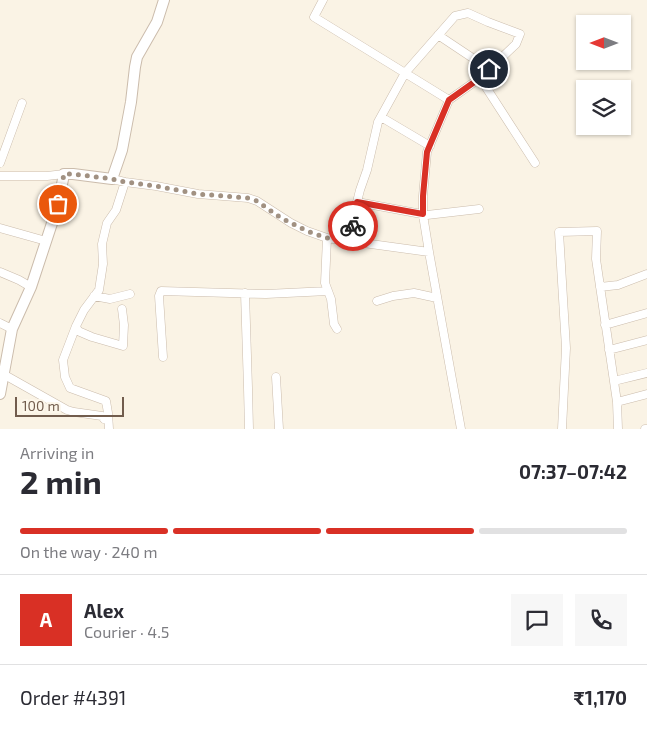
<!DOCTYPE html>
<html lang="en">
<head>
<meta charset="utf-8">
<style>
	:root { --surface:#fff; --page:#f7f7f7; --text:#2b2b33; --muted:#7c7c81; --line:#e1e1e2; --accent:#d93025 }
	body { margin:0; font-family:"Exo 2",sans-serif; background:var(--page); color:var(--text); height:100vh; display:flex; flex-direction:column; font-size:19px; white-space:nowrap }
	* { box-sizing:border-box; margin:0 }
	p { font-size:16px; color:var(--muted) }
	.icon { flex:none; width:28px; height:28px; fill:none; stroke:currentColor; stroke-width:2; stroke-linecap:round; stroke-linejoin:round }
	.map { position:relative; height:429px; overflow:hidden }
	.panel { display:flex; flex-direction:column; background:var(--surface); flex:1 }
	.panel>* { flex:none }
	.needle { width:32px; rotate:270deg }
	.buttons { position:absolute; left:576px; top:15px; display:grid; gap:10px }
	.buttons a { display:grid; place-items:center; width:55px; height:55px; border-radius:0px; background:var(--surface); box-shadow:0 1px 4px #0004; font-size:25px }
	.scale { position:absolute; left:15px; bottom:12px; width:109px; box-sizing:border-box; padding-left:5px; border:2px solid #715c4d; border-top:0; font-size:14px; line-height:18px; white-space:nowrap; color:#715c4d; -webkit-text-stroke:4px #fdf7eb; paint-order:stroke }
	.pin { position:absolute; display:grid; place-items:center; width:42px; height:42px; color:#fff; margin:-21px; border:2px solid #fff; border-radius:50%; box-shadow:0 1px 5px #0007 }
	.courier { position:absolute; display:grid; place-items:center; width:50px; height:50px; margin:-25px; border:4px solid #d93025; border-radius:50%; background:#fff; color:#222; box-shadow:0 1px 6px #0007 }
	.headline em { font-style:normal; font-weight:700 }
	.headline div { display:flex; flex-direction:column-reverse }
	.headline { display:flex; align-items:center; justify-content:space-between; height:85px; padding:0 20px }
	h1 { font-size:32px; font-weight:700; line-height:38px }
	.bar { display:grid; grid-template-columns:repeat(4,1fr); gap:8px 5px; align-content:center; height:60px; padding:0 20px }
	.bar i { height:6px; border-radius:4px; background:var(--line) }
	.bar .current { background:var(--accent) }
	.bar p { grid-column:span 4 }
	.line { display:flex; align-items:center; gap:12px; padding:0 20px; border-top:1px solid var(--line) }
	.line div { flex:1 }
	.round { display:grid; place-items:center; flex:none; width:52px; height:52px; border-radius:0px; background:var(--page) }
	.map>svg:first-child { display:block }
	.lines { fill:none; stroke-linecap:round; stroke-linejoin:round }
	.minor-casing { stroke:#cbbcac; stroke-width:9 }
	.tertiary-casing { stroke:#cbbcac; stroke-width:12 }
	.minor { stroke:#fff; stroke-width:8 }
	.tertiary { stroke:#fff; stroke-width:10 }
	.done { stroke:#a19182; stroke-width:5; stroke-dasharray:0 9 }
	.route { stroke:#d93025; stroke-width:6 }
</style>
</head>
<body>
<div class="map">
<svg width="647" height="429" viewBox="0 0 647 429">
	<rect width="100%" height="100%" fill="#faf3e5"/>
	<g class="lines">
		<g class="minor-casing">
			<path id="minor" d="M323,0L314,17L449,100L480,78L535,163
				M438,35L489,69
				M449,100L427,152L423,196V215L429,252L461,429
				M381,117L430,146
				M0,163L22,103
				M0,176H47L64,174
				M112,179L125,182L156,186L198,194L248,198L257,201L291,223L307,231L327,238L429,252
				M479,209L427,215L357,202L360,190L367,170L378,122L405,73L455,16L468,13L488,22L520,34L516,44L480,78
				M0,228L46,241
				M327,238L325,283L331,299L334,324L337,329
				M350,241L357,202
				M0,272L19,280L31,287
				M600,287L618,285L647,274
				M245,293L248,388L249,429
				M94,296L110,299L130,294
				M377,301L393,296L414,293L437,298
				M122,309L124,325L123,346L92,337L78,331L76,326L84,310L99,290L103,264L102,244L107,223L116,210L125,182
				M0,323L12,329
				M605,325L647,313
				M76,326L63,360L65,377L70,388L106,401L108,413L109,429
				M609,350L647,340
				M163,357L159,296L161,291L266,294L328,291
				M0,374H3L67,410L74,412L102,416L104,419
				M276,377L279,429
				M614,381L647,373
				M617,402L647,394
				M562,429L566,348L559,232L597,231L596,259L617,402L618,429
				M645,429H647"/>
		</g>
		<g class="tertiary-casing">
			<path id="tertiary" d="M0,394L12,329L31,287L58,205L64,174H73L112,179L122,150L131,102L135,67L137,57L157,22L164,0"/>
		</g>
		<use href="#minor" class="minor"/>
		<use href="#tertiary" class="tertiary"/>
	</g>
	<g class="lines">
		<path class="done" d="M58,204L64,174H73L112,179L125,182L156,186L198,194L248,198L257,201L281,218L307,231L327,238L350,242L353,226"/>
		<path class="route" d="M353,226L357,202L423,214V196L427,152L449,100L480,78L489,69"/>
	</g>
</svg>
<div class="buttons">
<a><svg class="needle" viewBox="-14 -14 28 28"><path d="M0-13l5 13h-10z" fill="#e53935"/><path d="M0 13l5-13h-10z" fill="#7c7c81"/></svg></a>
<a><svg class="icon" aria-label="layers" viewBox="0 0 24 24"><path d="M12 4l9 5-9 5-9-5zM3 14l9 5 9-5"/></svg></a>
</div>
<div class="scale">100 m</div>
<div class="pin" style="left:58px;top:204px;background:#ea580c"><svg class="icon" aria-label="bag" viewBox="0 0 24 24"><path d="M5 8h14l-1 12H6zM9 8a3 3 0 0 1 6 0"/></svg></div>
<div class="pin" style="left:489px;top:69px;background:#1f2937"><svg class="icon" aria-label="home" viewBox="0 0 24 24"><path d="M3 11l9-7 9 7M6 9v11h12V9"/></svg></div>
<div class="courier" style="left:353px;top:226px"><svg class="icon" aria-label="bike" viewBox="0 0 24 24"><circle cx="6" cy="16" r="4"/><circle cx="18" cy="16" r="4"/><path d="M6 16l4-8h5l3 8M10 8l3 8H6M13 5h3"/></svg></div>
</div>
<section class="panel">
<div class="headline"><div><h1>2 min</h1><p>Arriving in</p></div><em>07:37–07:42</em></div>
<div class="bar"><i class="current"></i><i class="current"></i><i class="current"></i><i></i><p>On the way · 240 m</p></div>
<div class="line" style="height:90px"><b class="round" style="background:var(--accent);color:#fff">A</b><div><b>Alex</b><p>Courier · 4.5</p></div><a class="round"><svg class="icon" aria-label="chat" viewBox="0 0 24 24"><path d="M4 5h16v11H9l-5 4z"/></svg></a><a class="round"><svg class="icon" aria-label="phone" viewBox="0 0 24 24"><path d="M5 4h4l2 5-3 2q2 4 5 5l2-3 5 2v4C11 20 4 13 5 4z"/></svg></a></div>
<div class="line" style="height:65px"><div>Order #4391</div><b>₹1,170</b></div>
</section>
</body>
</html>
